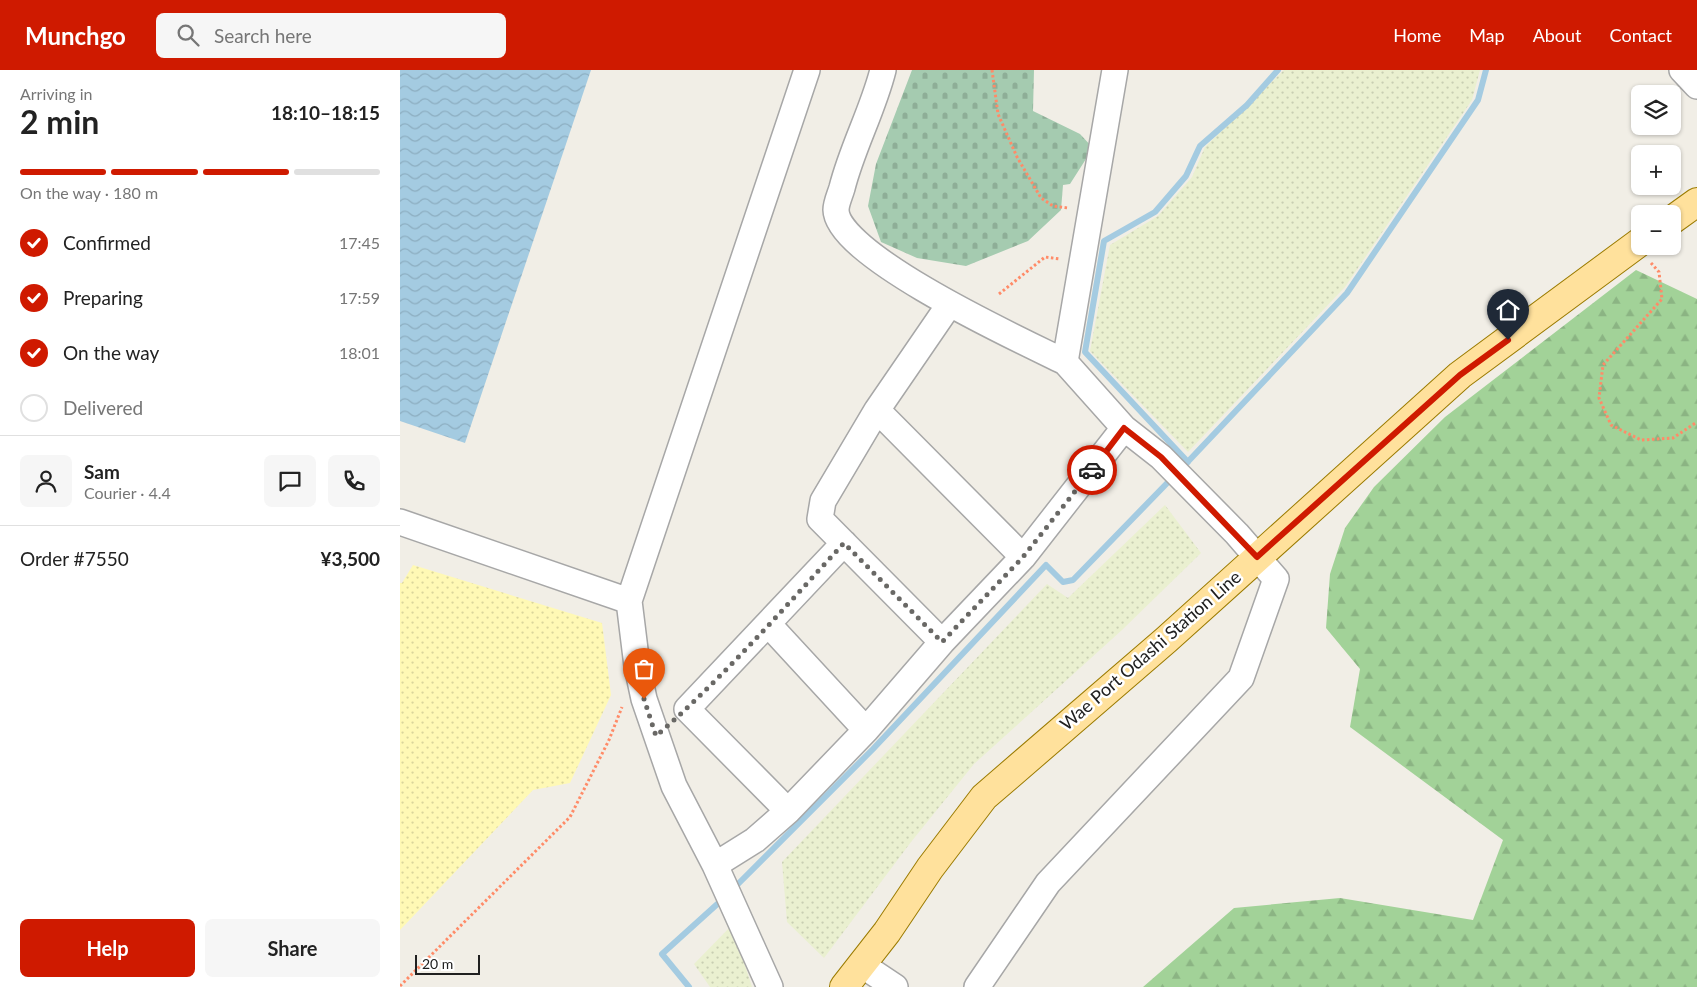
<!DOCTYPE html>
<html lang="en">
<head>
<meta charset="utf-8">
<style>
	:root { --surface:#fff; --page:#f6f6f6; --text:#222; --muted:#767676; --line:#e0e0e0; --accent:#cf1a00 }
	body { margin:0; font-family:Lato,sans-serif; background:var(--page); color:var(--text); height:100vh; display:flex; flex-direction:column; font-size:19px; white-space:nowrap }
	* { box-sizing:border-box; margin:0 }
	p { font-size:16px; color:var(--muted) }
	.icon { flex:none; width:28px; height:28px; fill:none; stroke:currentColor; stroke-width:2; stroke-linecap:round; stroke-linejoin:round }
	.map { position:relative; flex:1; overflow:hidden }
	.details { display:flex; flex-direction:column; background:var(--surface); width:400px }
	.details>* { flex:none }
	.tools { position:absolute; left:1231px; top:15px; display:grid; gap:10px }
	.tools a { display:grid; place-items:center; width:50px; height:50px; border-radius:8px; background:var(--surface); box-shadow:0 1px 4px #0004; font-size:25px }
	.scale { position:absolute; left:15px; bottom:12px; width:65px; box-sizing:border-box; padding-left:5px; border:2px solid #202020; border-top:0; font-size:14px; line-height:18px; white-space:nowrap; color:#202020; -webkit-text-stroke:4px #fff; paint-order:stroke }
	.pin { position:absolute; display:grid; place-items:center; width:42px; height:42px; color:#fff; margin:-51px -21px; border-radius:50% 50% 50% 0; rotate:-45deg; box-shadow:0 0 5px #0007 }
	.pin .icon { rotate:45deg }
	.courier { position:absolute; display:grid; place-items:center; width:50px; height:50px; margin:-25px; border:4px solid #cf1a00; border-radius:50%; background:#fff; color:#222; box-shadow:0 1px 6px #0007 }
	.summary em { font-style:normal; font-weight:700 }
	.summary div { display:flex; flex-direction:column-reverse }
	.summary { display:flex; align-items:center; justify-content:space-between; height:85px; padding:0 20px }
	h1 { font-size:32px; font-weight:700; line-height:38px }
	.bar { display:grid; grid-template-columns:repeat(4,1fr); gap:8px 5px; align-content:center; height:60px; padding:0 20px }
	.bar i { height:6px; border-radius:4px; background:var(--line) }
	.bar .active { background:var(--accent) }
	.bar p { grid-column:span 4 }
	.line { display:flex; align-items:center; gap:12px; padding:0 20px; border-top:1px solid var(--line) }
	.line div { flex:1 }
	.round { display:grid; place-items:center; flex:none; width:52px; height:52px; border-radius:8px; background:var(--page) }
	ol { padding:0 20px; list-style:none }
	li { display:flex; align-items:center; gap:15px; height:55px }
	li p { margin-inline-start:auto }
	li .icon { padding:5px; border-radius:50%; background:var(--accent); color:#fff; stroke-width:4 }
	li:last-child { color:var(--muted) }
	li i { width:28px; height:28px; border:2px solid var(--line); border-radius:50% }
	.cta { display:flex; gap:10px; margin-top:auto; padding:10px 20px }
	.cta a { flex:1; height:58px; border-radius:8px; background:var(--accent); color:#fff; font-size:20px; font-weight:700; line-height:58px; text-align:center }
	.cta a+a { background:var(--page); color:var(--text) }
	header { display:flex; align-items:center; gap:30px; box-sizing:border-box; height:70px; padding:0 25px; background:var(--accent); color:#fff }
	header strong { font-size:24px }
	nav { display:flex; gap:28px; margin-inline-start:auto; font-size:18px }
	.search { width:350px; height:45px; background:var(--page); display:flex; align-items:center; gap:12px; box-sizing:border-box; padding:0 18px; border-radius:8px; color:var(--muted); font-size:19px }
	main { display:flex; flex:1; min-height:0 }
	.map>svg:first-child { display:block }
	.farmland { fill:url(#farmland-dots) }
	.forest { fill:url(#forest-firs) }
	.sand { fill:url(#sand-dots) }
	.cemetery { fill:url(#cemetery-stones) }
	.water { fill:url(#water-waves) }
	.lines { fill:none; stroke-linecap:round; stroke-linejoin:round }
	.stream { stroke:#a4cbe1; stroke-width:6 }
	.minor-casing { stroke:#a7a7a7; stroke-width:28 }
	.major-casing { stroke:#9b7b00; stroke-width:30 }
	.path { stroke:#ff8b68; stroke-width:3; stroke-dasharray:2.5 2.5; stroke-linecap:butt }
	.minor { stroke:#fff; stroke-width:25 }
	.major { stroke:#ffe19c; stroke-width:28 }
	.done { stroke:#696865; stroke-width:5; stroke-dasharray:0 9 }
	.route { stroke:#cf1a00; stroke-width:6 }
	.labels { text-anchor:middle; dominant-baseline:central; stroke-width:5; stroke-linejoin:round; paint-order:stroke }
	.street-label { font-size:18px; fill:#202020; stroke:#fff }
</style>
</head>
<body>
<header>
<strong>Munchgo</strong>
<div class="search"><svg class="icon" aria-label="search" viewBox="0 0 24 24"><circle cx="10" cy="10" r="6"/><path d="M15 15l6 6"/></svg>Search here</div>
<nav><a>Home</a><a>Map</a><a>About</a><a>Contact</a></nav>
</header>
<main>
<section class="details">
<div class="summary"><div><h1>2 min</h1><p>Arriving in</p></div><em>18:10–18:15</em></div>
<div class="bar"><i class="active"></i><i class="active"></i><i class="active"></i><i></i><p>On the way · 180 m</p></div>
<ol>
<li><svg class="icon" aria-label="check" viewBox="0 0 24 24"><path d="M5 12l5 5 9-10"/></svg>Confirmed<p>17:45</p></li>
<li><svg class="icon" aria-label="check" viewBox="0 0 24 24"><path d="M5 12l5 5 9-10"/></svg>Preparing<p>17:59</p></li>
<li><svg class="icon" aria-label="check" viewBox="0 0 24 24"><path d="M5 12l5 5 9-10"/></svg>On the way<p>18:01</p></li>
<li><i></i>Delivered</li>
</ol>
<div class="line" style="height:90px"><a class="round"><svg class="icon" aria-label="person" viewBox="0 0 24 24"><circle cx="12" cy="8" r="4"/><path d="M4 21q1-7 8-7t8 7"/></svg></a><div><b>Sam</b><p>Courier · 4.4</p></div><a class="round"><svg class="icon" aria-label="chat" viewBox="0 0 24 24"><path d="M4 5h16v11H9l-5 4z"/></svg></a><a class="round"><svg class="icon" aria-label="phone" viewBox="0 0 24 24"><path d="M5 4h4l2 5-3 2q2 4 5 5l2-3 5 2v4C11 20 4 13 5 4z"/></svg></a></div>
<div class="line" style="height:65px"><div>Order #7550</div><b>¥3,500</b></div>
<div class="cta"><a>Help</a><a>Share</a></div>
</section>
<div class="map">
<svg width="1297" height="917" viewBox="0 0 1297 917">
	<defs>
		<pattern id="farmland-dots" width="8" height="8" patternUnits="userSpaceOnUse" patternTransform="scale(1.25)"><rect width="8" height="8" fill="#eaf0d0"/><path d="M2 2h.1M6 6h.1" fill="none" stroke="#c8ceb2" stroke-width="1.8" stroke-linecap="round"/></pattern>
		<pattern id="forest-firs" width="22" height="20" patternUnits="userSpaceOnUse" patternTransform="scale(1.25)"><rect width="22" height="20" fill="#a2d298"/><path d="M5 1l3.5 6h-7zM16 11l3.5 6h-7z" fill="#8bb483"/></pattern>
		<pattern id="sand-dots" width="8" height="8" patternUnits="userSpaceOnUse" patternTransform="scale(1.25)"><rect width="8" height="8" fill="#fff9b5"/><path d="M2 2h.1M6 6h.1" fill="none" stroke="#dad59b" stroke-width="1.8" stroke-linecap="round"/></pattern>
		<pattern id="cemetery-stones" width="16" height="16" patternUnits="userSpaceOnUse" patternTransform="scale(1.25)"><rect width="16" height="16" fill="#a5cbb0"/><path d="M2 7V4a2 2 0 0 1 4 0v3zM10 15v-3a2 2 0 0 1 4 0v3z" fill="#8eae97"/></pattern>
		<pattern id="water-waves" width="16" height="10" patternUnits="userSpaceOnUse" patternTransform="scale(1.25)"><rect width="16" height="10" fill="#a4cbe1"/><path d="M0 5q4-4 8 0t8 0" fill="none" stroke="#8daec1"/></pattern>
	</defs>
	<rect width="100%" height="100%" fill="#f1eee6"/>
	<path class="farmland" d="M884,0H1080L1072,30L945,217L788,382L690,281L710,175L758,146L792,107L805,77Z
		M765,435L801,483L722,560L574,694L511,772L424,888L387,852L382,792L647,514L668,528Z
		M332,855L352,917H310L294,894Z"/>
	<path class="forest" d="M1236,200L1297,229V917H743L834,838L940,828L1073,850L1103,770L950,657L960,599L926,558L930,504L945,458L974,417L1045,347Z"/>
	<path class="sand" d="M13,495L202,553L211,625L170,713L133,720L0,860V513H2Z"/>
	<path class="cemetery" d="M512,0H634L633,41L680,64L693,78L670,114L663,115L661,140L628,171L566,196L517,188L481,172L468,136L476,94Z"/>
	<path class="water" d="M0,0H191L65,373L0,351Z"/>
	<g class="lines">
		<path class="stream" d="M788,392L685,282L704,171L755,142L786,106L800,76L847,35L878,0
			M781,399L947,223L1078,30L1086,0
			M333,819L473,679L646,495L663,512L673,510L774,406
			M289,917L262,884L324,828"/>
		<g class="minor-casing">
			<path id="minor" d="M483,0C473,40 452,78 442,118C440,125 436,133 436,140C437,186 624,272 665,292
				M1282,0L1297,16
				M477,340L623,487
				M0,452L229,531
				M444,473L287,639L388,741L466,660L542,572L623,487L724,358
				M369,555L466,660
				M542,572L420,449L423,431L477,340L549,235
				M315,795L355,770L388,741
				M462,895L495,917
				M370,917L315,795L274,716L244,629L237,596L229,531L407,0
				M577,917L648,813L841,608L876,509L837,464L761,387L724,358L665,292L715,0"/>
		</g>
		<g class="major-casing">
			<path id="major" d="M1272,150L1297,132
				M444,917L487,862L530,798L584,727L766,570L1060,305L1240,172"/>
		</g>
		<path class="path" d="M592,0L598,44L617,87L641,128L653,136L668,138
			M1251,193L1259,202L1262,229L1203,295L1199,328L1211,355L1241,370L1273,368L1297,352
			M599,224L645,187L660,189
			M0,916L170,747L209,670L222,637"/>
		<use href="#minor" class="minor"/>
		<use href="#major" class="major"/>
	</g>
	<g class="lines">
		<path class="done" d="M244,629L256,666C324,607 383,539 444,473L542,572L623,487L692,400"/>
		<path class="route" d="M692,400L724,358L761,387L857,487L1060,305L1108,270"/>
	</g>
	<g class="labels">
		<g class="street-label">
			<text transform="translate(750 580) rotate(-41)">Wae Port Odashi Station Line</text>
		</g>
	</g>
</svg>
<div class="tools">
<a><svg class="icon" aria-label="layers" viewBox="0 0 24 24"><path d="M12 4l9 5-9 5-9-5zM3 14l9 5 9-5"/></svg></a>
<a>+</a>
<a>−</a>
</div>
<div class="scale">20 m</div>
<div class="pin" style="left:244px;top:629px;background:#ea580c"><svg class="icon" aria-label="bag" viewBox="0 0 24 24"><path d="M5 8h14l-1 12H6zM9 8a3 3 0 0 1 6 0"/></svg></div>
<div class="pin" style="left:1108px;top:270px;background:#1f2937"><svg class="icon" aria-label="home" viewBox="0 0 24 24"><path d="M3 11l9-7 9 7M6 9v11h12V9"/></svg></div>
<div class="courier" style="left:692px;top:400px"><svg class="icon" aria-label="car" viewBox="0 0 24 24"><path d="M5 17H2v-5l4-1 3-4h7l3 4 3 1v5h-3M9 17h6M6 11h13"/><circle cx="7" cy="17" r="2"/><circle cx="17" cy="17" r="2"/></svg></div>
</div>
</main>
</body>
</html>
